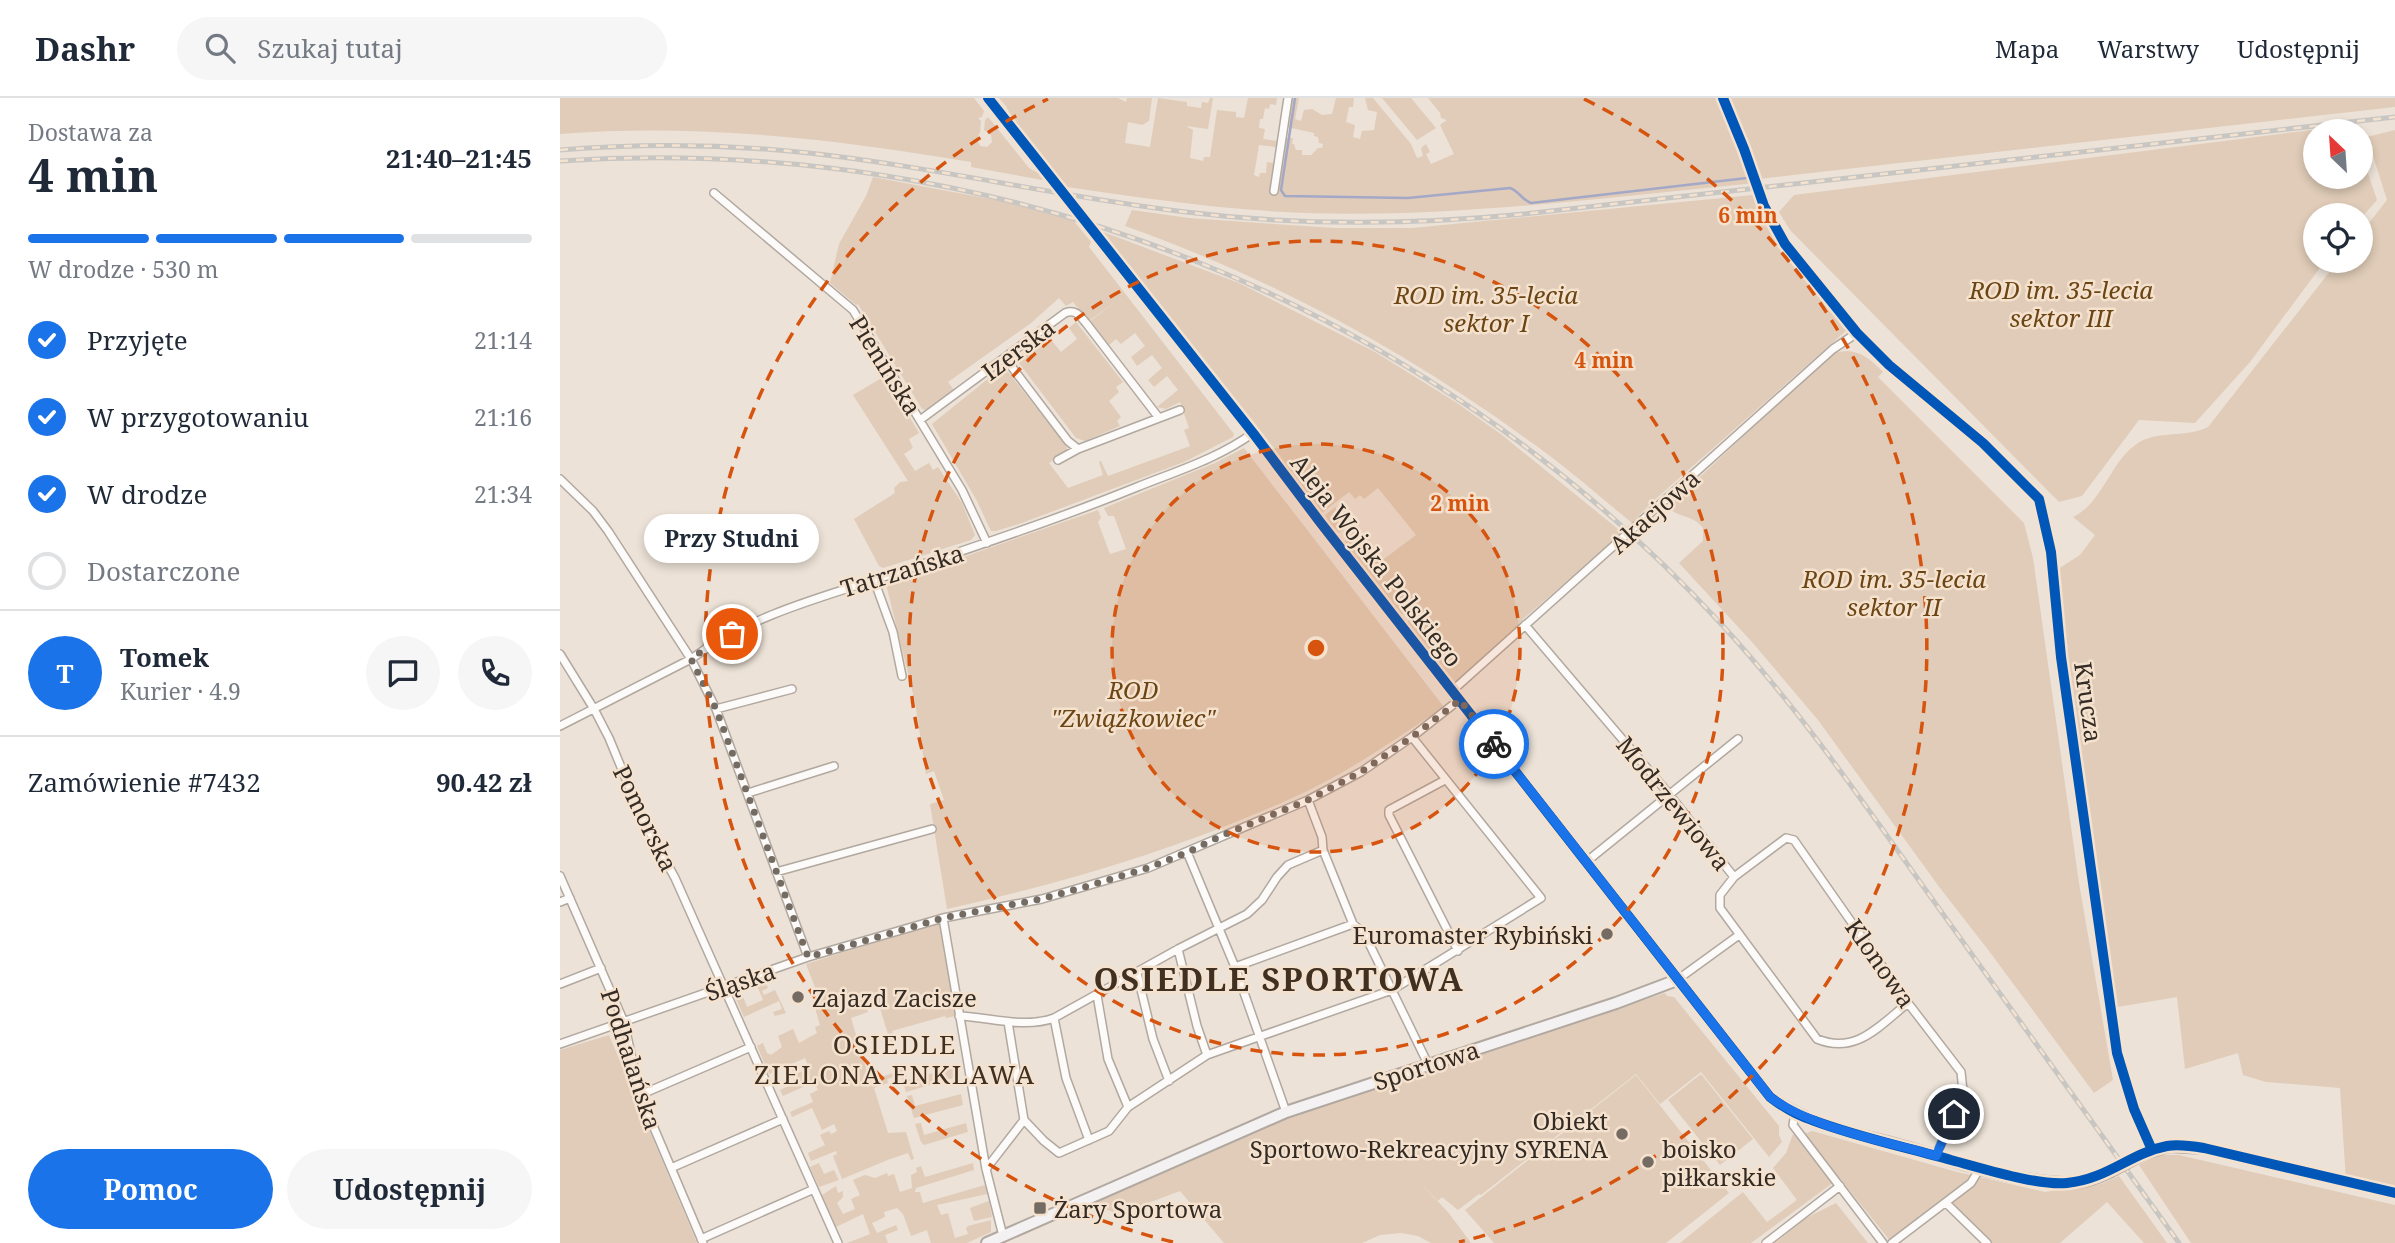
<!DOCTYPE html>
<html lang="pl">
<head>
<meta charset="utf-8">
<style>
	:root { --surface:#fff; --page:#f6f6f7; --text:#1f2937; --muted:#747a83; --line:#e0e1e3; --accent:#1a73e8 }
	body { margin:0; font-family:"Noto Serif",serif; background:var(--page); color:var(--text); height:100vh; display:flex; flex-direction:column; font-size:26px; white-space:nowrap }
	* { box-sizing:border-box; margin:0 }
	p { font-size:23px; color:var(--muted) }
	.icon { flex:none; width:38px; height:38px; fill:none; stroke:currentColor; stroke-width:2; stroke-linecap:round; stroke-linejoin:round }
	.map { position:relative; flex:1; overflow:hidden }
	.sheet { display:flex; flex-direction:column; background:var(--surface); width:560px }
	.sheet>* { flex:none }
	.needle { width:46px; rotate:335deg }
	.controls { position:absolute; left:1743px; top:21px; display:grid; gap:14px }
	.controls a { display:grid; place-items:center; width:70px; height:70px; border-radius:50%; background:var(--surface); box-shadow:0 4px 10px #0003; font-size:35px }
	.pin { position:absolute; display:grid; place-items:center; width:60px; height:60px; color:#fff; margin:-30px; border:4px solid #fff; border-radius:50%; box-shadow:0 2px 7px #0007 }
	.courier { position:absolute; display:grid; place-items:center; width:70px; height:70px; margin:-35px; border:5px solid #1a73e8; border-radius:50%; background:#fff; color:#222; box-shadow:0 2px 9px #0007 }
	.bubble { position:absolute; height:49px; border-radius:24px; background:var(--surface); box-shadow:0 4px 10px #0003; font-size:23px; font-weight:700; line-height:49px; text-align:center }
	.headline em { font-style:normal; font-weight:700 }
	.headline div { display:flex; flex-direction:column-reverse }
	.headline { display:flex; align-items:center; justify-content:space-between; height:119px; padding:0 28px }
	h1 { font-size:46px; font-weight:700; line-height:52px }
	.bar { display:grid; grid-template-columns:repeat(4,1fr); gap:10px 7px; align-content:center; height:84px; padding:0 28px }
	.bar i { height:9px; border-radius:5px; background:var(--line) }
	.bar .selected { background:var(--accent) }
	.bar p { grid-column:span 4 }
	.line { display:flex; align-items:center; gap:18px; padding:0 28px; border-top:2px solid var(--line) }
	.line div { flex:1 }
	.round { display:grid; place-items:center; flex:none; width:74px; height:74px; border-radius:37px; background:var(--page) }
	ol { padding:0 28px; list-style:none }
	li { display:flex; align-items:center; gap:21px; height:77px }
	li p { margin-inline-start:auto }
	li .icon { padding:7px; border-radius:50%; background:var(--accent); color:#fff; stroke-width:4 }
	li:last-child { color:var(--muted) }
	li i { width:38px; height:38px; border:4px solid var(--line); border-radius:50% }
	.action { display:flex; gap:14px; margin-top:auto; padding:14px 28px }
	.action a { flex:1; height:80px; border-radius:42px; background:var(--accent); color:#fff; font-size:28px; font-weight:700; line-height:80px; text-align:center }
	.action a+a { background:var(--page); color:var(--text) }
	header { display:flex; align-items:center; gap:42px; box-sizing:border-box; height:98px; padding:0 35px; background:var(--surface); border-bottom:2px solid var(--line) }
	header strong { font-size:33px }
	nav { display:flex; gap:38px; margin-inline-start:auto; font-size:24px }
	.search { width:490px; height:63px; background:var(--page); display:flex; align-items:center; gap:18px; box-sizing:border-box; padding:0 24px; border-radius:38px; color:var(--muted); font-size:26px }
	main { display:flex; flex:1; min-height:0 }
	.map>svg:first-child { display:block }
	.green { fill:#e0ccb8 }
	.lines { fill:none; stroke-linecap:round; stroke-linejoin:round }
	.stream { stroke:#a4a8c7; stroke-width:2.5 }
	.street-casing { stroke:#b1a8a0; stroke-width:10 }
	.secondary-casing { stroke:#b1a8a0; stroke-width:14 }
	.street { stroke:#fcfbf9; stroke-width:7 }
	.secondary { stroke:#f3f1f2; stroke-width:10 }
	.rail-casing { stroke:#c8c6c3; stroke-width:5 }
	.rail { stroke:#f5e2ce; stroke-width:2.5; stroke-dasharray:8; stroke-linecap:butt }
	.secondary-bridge-casing { stroke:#b1a8a0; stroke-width:14; stroke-linecap:butt }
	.secondary-bridge { stroke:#f3f1f2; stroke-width:10 }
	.cycleway-casing { stroke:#f5e2ce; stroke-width:15 }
	.cycleway { stroke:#0057b8; stroke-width:10 }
	.done { stroke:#746b63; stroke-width:7; stroke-dasharray:0 12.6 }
	.route { stroke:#1a73e8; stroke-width:9 }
	.ring { fill:none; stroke:#d6540e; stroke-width:3.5; stroke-dasharray:12 9 }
	.poi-dot { fill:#746b63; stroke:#f5e2ce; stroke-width:2.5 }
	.labels { text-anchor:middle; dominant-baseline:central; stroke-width:5; stroke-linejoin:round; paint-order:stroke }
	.park-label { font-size:24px; font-style:italic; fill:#6c4514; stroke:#f5e2ce }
	.street-label { font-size:24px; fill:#332b24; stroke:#f5e2ce }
	.poi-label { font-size:24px; fill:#332b24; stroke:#f5e2ce; text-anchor:start }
	.neighbourhood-label { font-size:26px; letter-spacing:2px; fill:#3f3021; stroke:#f5e2ce }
	.district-label { font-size:32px; font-weight:bold; letter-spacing:2px; fill:#3f3021; stroke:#f5e2ce }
	.centre { fill:#d6540e; stroke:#f5e2ce; stroke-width:3.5 }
	.ring-label { font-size:21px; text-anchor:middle; font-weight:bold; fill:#d6540e; stroke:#f5e2ce; stroke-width:5; stroke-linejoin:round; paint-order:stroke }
</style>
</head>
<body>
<header>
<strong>Dashr</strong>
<div class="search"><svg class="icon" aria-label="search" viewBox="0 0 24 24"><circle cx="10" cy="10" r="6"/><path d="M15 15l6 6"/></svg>Szukaj tutaj</div>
<nav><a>Mapa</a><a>Warstwy</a><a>Udostępnij</a></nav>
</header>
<main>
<section class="sheet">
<div class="headline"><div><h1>4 min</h1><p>Dostawa za</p></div><em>21:40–21:45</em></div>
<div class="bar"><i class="selected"></i><i class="selected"></i><i class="selected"></i><i></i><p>W drodze · 530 m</p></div>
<ol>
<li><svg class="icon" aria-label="check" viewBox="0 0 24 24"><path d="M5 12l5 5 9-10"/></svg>Przyjęte<p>21:14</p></li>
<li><svg class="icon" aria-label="check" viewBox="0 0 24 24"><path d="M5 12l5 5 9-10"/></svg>W przygotowaniu<p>21:16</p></li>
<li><svg class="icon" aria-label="check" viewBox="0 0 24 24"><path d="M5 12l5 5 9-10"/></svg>W drodze<p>21:34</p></li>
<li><i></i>Dostarczone</li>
</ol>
<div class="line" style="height:126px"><b class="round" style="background:var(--accent);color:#fff">T</b><div><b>Tomek</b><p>Kurier · 4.9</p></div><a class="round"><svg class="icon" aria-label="chat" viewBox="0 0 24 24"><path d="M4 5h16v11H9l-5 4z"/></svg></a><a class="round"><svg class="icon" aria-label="phone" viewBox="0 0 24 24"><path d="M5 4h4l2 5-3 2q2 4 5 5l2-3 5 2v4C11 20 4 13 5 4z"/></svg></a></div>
<div class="line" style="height:91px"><div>Zamówienie #7432</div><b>90.42 zł</b></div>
<div class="action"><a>Pomoc</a><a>Udostępnij</a></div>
</section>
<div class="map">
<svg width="1835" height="1145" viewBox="0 0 1835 1145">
	<rect width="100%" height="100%" fill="#ece2d7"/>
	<path class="green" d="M0,0H414L424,13L422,19L418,20L421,23L420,34L417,41L420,48L427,49L432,44L431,37L424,32L425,22L428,19L469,70L478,75L483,82L411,69V64C275,41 138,25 0,36Z
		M439,0H558L566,4L567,0H592L589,23L582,27L568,24L565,45L590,49L598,0L627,4V8L641,10L642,4L648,5L650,0H653L648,31L626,28L633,32L630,60L643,63L644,59H650L657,12L676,14V19L684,20L688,0H717L716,7L710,6L709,11L705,10L703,21H700L699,30L705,31L703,41L717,43L716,49L699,47L694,77L699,79L700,75H706L707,64L714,65L713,72L719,73L726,40H733L732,46H734L736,52H742V57H751L758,50H762L763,46L759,45L758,39L754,38V35L727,29L731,0H739L735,21L741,23L744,12L752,11L762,17L772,16L776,0H794L793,9H789L786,24L795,27L793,39L800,41L802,33L814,32L817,14L808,12L805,0H813L851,46L857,60L863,58L861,50L866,46L870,54L866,56L871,66L894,56L880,27L887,22L881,20L880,15L868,0H1162L1196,85C1046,99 895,120 745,115C663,112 582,100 501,88L458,33L446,8Z
		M822,0H851L876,30L857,42Z
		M1164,0H1835V9L1199,81Z
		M1791,27L1793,33H1755V79H1801V55L1817,102L1801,120V117H1755V163H1765L1690,264L1635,325L1579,322L1522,398L1499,404L1230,132L1219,114L1234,97Z
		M1835,32V1093L1786,1083L1780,990L1706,984L1683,977L1678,955L1625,971L1617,899L1557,909L1510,585L1498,471L1520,457L1535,437L1513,419C1543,405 1550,363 1578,345C1598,332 1627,340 1648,329L1778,163H1801V135L1827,102L1807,39Z
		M313,79L446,104L513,122L531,144L529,149L543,167L674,336L673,339L624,364L459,426L436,433H431L417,403L372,326L439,272L448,274L505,346L507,350L504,356L489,365L508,390L543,377L539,364L541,363L548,378L630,348L624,332L629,330L620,304L606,311L597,309L618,292L607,278L594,289L588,282L602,270L592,257L577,268L571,259L585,248L575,235L561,246L556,241L548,248L529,224L559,201L529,223L513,204L506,208L499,200L471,225L388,284L394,292L366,312L362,311L298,206L296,207L270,185L279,146L306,98Z
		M1193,97L1213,138L1288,231L1091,405L1072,425C1038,397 1004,367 968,342C844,252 709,179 565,128L572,112L629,120L700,125L775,130H852Z
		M538,132L679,185L815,254L897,305L942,337L1063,435L962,522L964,525L897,584L890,582L846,527L850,520L847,516H840L838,514L784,444L795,433L819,464L809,472L856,437L818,390L804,401L800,397L795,401L789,394L762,415Z
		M516,224L563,284L556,289L559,294L549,303L561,319L557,323L560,328L525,343L516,340L459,265V258L483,239L488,246L492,243L501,254L517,241L509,230Z
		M1288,253C1304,255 1312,263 1323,274L1318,279L1464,425L1473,460L1519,785L1553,982L1534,995L1429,853L1380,790L1258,622L1192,544L1119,465L1143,443V430C1134,417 1118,420 1108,409L1255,271L1276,254Z
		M325,278L359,335L349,341L353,350L344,356L355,373L369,365L373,372L378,369L402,405L415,437L411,442L376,453L375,451L370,453L371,455L323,470L319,468L294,421L335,395L334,390L340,384L348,383L293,297Z
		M684,350L884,609C833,643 783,678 728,702C618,751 504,785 387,811L370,706L384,702L374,673L366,676L355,604L326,486L538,412L541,420L538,424L550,456L566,451L554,418H548L544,410L655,365Z
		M775,409L789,427L779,435L767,423L765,417Z
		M380,824L395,918L386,920L385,918L332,933L336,948L332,949L319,907L307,911L308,914L291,920L310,983L333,975L334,979L327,981L328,985L314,990L328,1035L346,1034L354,1061L351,1062L348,1055L330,1061L282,1081L273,1058L277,1056L276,1053L251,1063L248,1055L265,1047L260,1037L269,1033L271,1036L277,1033L274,1026L262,1032L252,1010L232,1019L230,1014L253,1004L250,996L258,992L254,984L223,998L220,992L237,984L232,972L236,970L238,975L249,970L245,960L209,976L197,948L203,945L207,955L211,957L222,949L218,938L233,931L239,945L257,935L255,929L260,927L255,910L258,897L246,866Z
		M204,882L208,890L202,893L204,897L215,892L226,915L215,918L213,914L222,911L219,903L184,919L173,894L180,891L187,909L203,902L196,885Z
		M1105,895L1107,898L1114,899L1219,1028V1037L1222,1044L1209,1059L1141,974L1100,1006L1076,976L921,1097L919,1096L898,1112L882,1099L878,1103L856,1081L888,1114L911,1145H871L858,1138L841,1135L820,1137L802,1145H664L620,1093L559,1116L528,1105L754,1008Z
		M49,937L137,1145H0V952Z
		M395,969L397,979L346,994L339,971L344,970L348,982Z
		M1141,976L1193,1041L1160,1067L1108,1002Z
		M1076,977L1169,1095L1106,1145H934L905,1112Z
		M401,996L403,1007L354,1020L347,998L352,997L355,1008Z
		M361,1025L364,1037L406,1025L408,1034L364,1047L361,1044L355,1026Z
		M1252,1033L1397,1074L1485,1094L1541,1086L1559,1078L1607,1145H1584L1547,1104L1500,1145H1427L1386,1105L1332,1145L1244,1036Z
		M1233,1036L1239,1040L1274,1084L1191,1145H1120L1183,1094L1207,1124L1237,1102L1213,1070L1226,1055Z
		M1596,1057H1619L1835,1107V1145H1631L1579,1067Z
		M259,1065L264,1076L274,1072L279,1082L259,1089L250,1069Z
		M413,1065L414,1072L356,1090L355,1094H360L363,1105L425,1087L427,1096L377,1107L381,1117L388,1115L395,1140L408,1136L406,1130L408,1128L431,1122V1134L407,1145H371L367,1132L351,1138L343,1116L337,1110L324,1114L325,1119L312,1125L317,1135L336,1127L338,1132L325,1137L328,1145H287L310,1136L303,1116L276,1129L262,1097L276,1088L278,1095L283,1093V1099L277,1105L283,1116L295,1111L291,1101L300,1097L293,1082L305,1077L315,1080L327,1075L328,1078L334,1076L340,1094L352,1090L351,1077L357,1074L356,1070L361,1068L365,1079Z
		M429,1103L432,1119L414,1123L410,1110Z
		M1276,1105L1308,1145H1215L1246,1120Z"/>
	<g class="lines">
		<path class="stream" d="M735,0L721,92L725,98L848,100L950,90C959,93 962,102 971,105L1187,80"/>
		<g class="street-casing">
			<path id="street" d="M1163,0L1184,51L1204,108L1225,146L1297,235L1329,267L1423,345L1479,401L1491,454L1501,559L1557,955L1574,1011L1592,1052
				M714,93L728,0
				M154,95L293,212L402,392L427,445
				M445,260L508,343L518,351L620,312
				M360,322L505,215C516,211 520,218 526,225L599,320
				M498,362L518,351
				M0,381L33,413L48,433L131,561L156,611L248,859
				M314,482L333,534L342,578
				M965,527L1109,696L1174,779L1160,797V810L1257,941C1296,957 1319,928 1348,905
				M0,556L34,611L49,640L82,720L115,780L278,1145
				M892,593L1273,251L1297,235
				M156,611L232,591
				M0,628L131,561C192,516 266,498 336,475C417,448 498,421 577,389C617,373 659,360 693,335
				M885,682L829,712V717L898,853
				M188,695L274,668
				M748,702L762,739L763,752L793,826L804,835L868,966
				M627,754L675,869L726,1014
				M1026,764L1178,641
				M216,774L372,731
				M0,778L64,924L80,997L143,1145
				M1174,779L1226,740L1234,742L1348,905L1401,974L1403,993L1376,1058
				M0,804L10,800
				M383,820L426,1071L443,1138
				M618,851L637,928L647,957
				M675,869L793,826
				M577,875L593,941L609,983
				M1117,882L1179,837
				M0,886L41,870
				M537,897L548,961L568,1009
				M399,918C430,919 464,931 494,920L618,851L687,816L702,802L717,779L728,767L763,752
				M494,920L506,980L529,1042
				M448,924L464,1022L484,1043L499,1055L549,1033L568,1009L647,957L832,892L981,800L852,639
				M0,946L248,859L383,820L482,801L588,770L748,702L801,674L852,639L899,602
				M80,997L191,949
				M1235,1015L1233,1027L1323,1145
				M111,1070L223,1021
				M426,1071L464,1022
				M1386,1105L1427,1145
				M141,1141L254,1091
				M1206,1145L1280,1088
				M1332,1145L1411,1085L1420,1070"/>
		</g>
		<g class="secondary-casing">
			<path id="secondary" d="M428,0L693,335L760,424L1210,999C1248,1028 1299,1036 1345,1049C1396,1063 1449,1083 1502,1085C1517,1086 1535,1081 1549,1074
				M1585,1055L1609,1048L1644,1050L1835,1095
				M427,1145L726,1014L1056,905L1117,882"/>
		</g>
		<use href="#street" class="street"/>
		<use href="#secondary" class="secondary"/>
		<g class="rail-casing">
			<path id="rail" d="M0,52C83,45 166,46 249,55C375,69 499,99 626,114C739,128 851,127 964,116L1835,19
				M0,63C439,34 865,203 1163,528C1238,610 1301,701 1365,791C1450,909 1534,1027 1619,1145"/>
		</g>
		<use href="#rail" class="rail"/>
		<g class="secondary-bridge-casing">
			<path id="secondary-bridge" d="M1549,1074L1585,1055"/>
		</g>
		<use href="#secondary-bridge" class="secondary-bridge"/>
		<g class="cycleway-casing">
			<path id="cycleway" d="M428,0L693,335L760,424L1210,999C1223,1009 1236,1017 1252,1022C1297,1039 1345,1049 1391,1062C1422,1070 1477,1088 1507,1085C1548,1081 1570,1055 1607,1048C1619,1046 1632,1048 1644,1050L1835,1095
				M1163,0L1184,51L1204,108L1225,146L1297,235L1329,267L1423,345L1479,401L1491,454L1501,559L1557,955L1574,1011L1592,1052"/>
		</g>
		<use href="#cycleway" class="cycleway"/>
	</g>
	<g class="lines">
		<path class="done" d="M172,536L149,548L131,561L156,611L248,859L383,820L481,801L528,788L588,770L628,754L661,738L748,702L801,674L852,639L900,602L934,646"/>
		<path class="route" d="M934,646L1210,999C1251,1030 1326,1043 1376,1058L1394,1016"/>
	</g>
	<circle cx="756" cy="550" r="204" fill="#d6540e" fill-opacity=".12"/>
	<g class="ring">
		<circle cx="756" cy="550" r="204"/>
		<circle cx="756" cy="550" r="407"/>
		<path d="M613 1144A611 611 0 0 1 488 1M1024 1A611 611 0 0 1 899 1144"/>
	</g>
	<g class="poi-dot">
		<circle cx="1047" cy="836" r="7"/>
		<circle cx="238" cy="899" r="7"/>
		<circle cx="1062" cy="1036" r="7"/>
		<circle cx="1088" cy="1064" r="7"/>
		<rect x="473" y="1103" width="14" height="14" rx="3.5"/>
	</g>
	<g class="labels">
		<g class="park-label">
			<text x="1501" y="191">ROD im. 35-lecia<tspan x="1501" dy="28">sektor III</tspan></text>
			<text x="926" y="196">ROD im. 35-lecia<tspan x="926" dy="28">sektor I</tspan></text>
			<text x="1334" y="480">ROD im. 35-lecia<tspan x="1334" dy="28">sektor II</tspan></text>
			<text x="573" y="591">ROD<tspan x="573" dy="28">"Związkowiec"</tspan></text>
		</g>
		<g class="street-label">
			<text transform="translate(458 251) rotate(-37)">Izerska</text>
			<text transform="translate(326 267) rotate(58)">Pienińska</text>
			<text transform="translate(1094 413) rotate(-42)">Akacjowa</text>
			<text transform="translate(817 462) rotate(52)">Aleja Wojska Polskiego</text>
			<text transform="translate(342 472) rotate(-17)">Tatrzańska</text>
			<text transform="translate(1529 604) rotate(82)">Krucza</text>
			<text transform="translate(1114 705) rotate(51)">Modrzewiowa</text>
			<text transform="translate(86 720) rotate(64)">Pomorska</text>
			<text transform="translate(1321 865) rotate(55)">Klonowa</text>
			<text transform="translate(180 883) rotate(-19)">Śląska</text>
			<text transform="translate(72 961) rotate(72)">Podhalańska</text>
			<text transform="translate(866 967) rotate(-18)">Sportowa</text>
		</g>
		<g class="poi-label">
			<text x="1033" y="836" text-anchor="end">Euromaster Rybiński</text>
			<text x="252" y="899">Zajazd Zacisze</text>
			<text x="1048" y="1022" text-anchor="end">Obiekt<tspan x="1048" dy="28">Sportowo-Rekreacyjny SYRENA</tspan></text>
			<text x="1102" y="1050">boisko<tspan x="1102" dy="28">piłkarskie</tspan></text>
			<text x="494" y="1110">Żary Sportowa</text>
		</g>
		<g class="neighbourhood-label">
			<text x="335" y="946">OSIEDLE<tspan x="335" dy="30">ZIELONA ENKLAWA</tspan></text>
		</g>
		<g class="district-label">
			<text x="719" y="880">OSIEDLE SPORTOWA</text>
		</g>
	</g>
	<circle cx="756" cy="550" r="10" class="centre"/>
	<g class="ring-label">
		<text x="1188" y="125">6 min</text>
		<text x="1044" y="270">4 min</text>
		<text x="900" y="413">2 min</text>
	</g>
</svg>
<div class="controls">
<a><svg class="needle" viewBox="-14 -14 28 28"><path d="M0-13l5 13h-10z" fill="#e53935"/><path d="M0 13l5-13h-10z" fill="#747a83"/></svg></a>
<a><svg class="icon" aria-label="locate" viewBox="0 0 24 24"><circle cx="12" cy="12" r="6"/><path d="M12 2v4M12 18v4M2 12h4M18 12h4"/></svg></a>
</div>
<div class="pin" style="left:172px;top:536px;background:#ea580c"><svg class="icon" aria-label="bag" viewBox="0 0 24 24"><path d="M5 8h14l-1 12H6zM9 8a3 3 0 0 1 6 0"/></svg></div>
<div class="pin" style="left:1394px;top:1016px;background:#1f2937"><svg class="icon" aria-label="home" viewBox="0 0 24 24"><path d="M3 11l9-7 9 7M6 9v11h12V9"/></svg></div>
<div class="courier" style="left:934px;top:646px"><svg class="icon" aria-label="bike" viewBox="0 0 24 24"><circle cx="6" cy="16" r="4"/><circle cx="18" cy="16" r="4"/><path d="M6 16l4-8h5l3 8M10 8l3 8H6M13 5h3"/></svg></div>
<div class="bubble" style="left:84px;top:416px;width:175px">Przy Studni</div>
</div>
</main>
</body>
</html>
